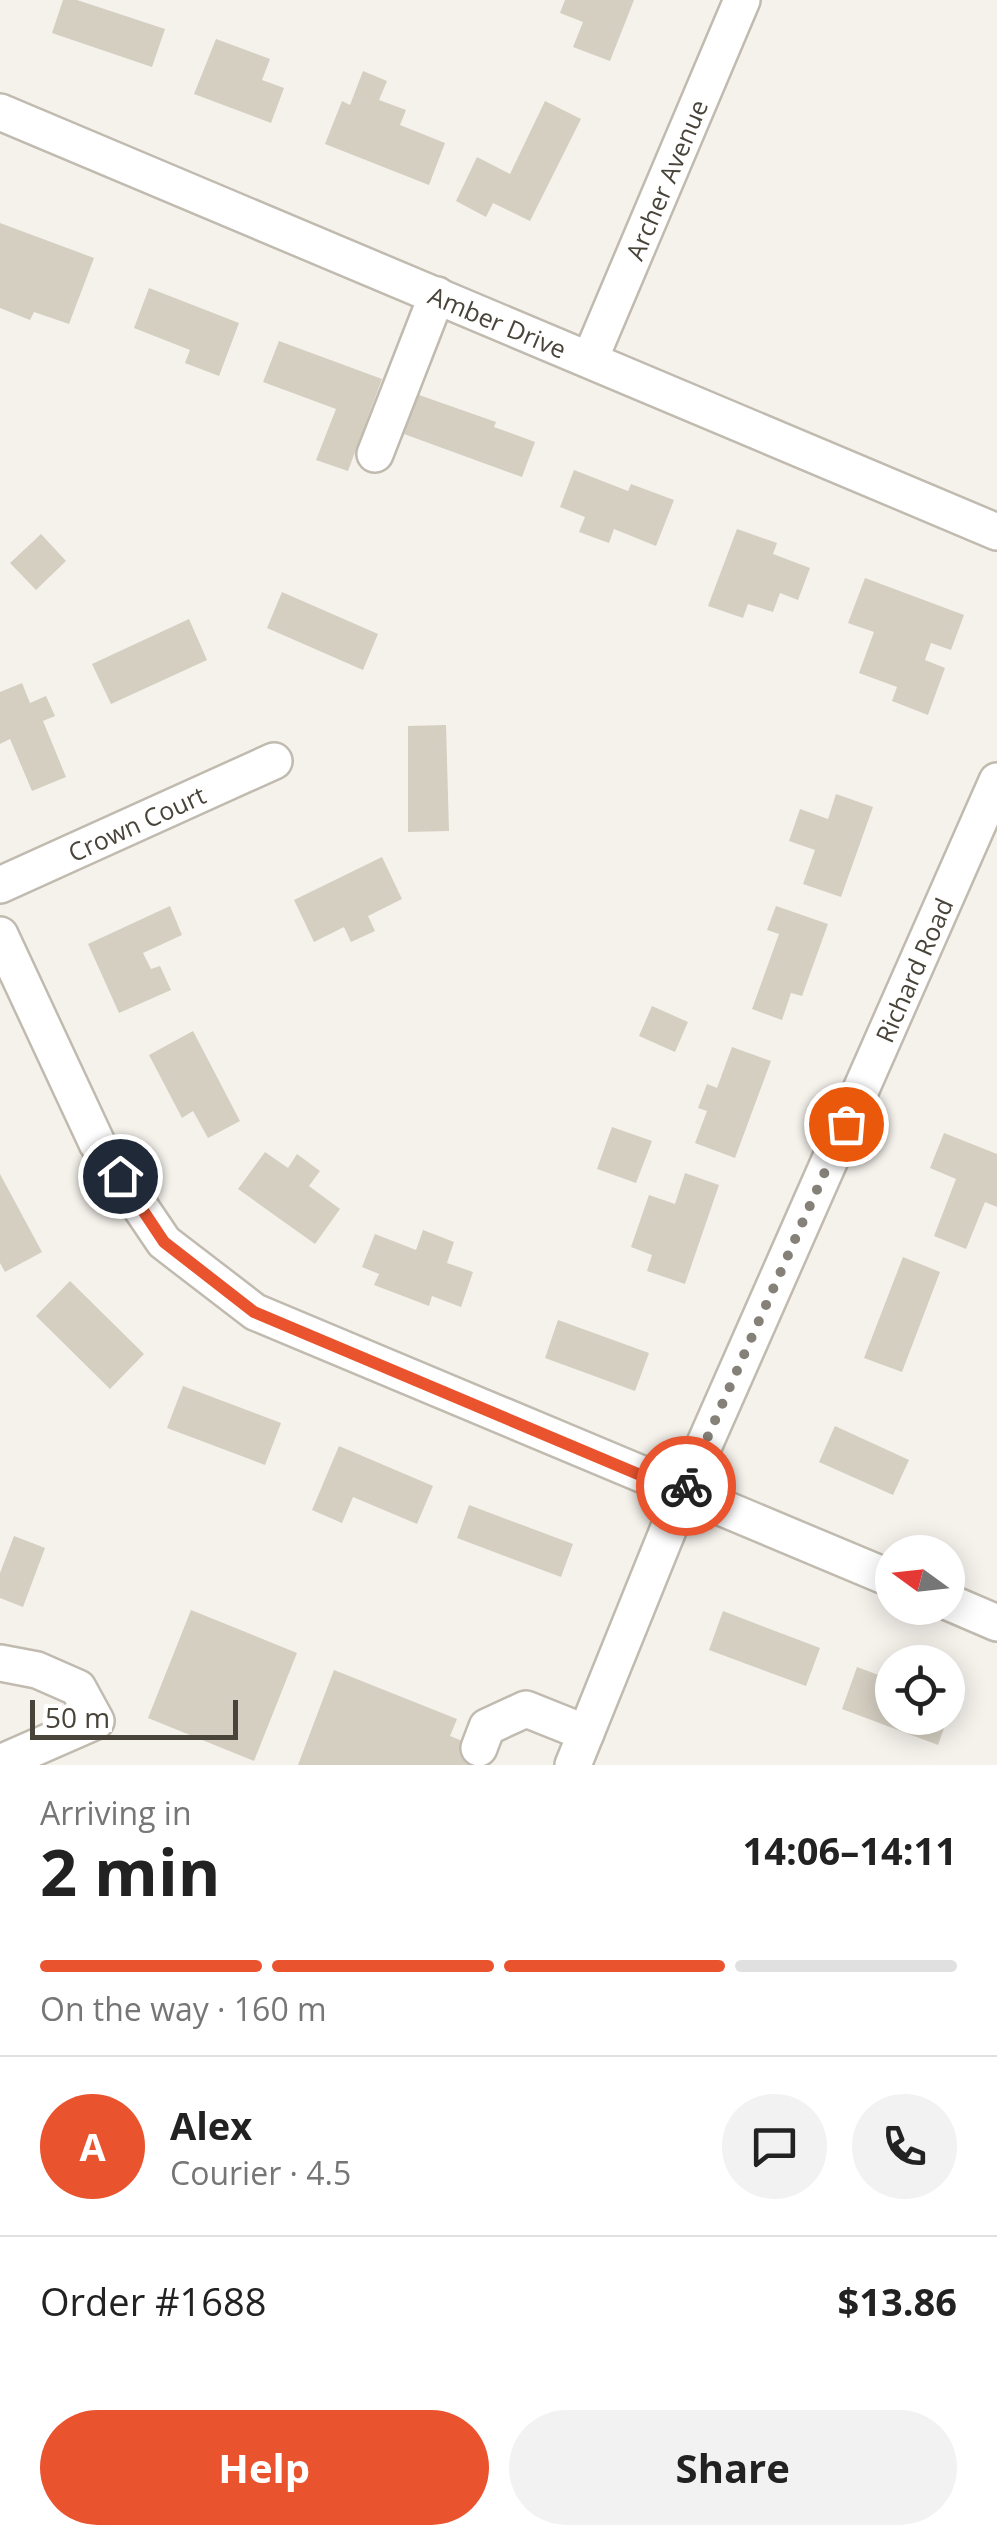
<!DOCTYPE html>
<html lang="en">
<head>
<meta charset="utf-8">
<style>
	:root { --surface:#fff; --page:#f2f2f2; --text:#222; --muted:#767676; --line:#e0e0e0; --accent:#e9542e }
	body { margin:0; font-family:"Open Sans",sans-serif; background:var(--page); color:var(--text); height:100vh; display:flex; flex-direction:column; font-size:38px; white-space:nowrap }
	* { box-sizing:border-box; margin:0 }
	p { font-size:32px; color:var(--muted) }
	.icon { flex:none; width:55px; height:55px; fill:none; stroke:currentColor; stroke-width:2; stroke-linecap:round; stroke-linejoin:round }
	.map { position:relative; height:1765px; overflow:hidden }
	.drawer { display:flex; flex-direction:column; background:var(--surface); flex:1 }
	.drawer>* { flex:none }
	.needle { width:65px; rotate:285deg }
	.fabs { position:absolute; left:875px; top:1535px; display:grid; gap:20px }
	.fabs a { display:grid; place-items:center; width:90px; height:90px; border-radius:50%; background:var(--surface); box-shadow:0 5px 25px #0003; font-size:50px }
	.scale { position:absolute; left:30px; bottom:25px; width:208px; box-sizing:border-box; padding-left:10px; border:5px solid #49443a; border-top:0; font-size:28px; line-height:35px; white-space:nowrap; color:#49443a; -webkit-text-stroke:8px #fff; paint-order:stroke }
	.pin { position:absolute; display:grid; place-items:center; width:85px; height:85px; color:#fff; margin:-42px; border:5px solid #fff; border-radius:50%; box-shadow:0 2px 10px #0007 }
	.courier { position:absolute; display:grid; place-items:center; width:100px; height:100px; margin:-50px; border:8px solid #e9542e; border-radius:50%; background:#fff; color:#222; box-shadow:0 2px 12px #0007 }
	.summary em { font-style:normal; font-weight:700 }
	.summary div { display:flex; flex-direction:column-reverse }
	.summary { display:flex; align-items:center; justify-content:space-between; height:170px; padding:0 40px }
	h1 { font-size:65px; font-weight:700; line-height:75px }
	.bar { display:grid; grid-template-columns:repeat(4,1fr); gap:15px 10px; align-content:center; height:120px; padding:0 40px }
	.bar i { height:12px; border-radius:8px; background:var(--line) }
	.bar .current { background:var(--accent) }
	.bar p { grid-column:span 4 }
	.line { display:flex; align-items:center; gap:25px; padding:0 40px; border-top:2px solid var(--line) }
	.line div { flex:1 }
	.round { display:grid; place-items:center; flex:none; width:105px; height:105px; border-radius:52px; background:var(--page) }
	.primary-button { display:flex; gap:20px; margin-top:auto; padding:20px 40px }
	.primary-button a { flex:1; height:115px; border-radius:60px; background:var(--accent); color:#fff; font-size:40px; font-weight:700; line-height:115px; text-align:center }
	.primary-button a+a { background:var(--page); color:var(--text) }
	.map>svg:first-child { display:block }
	.building { fill:#d5cfc2 }
	.lines { fill:none; stroke-linecap:round; stroke-linejoin:round }
	.minor-casing { stroke:#c0baaf; stroke-width:40 }
	.minor { stroke:#fff; stroke-width:35 }
	.done { stroke:#858178; stroke-width:10; stroke-dasharray:0 18 }
	.route { stroke:#e9542e; stroke-width:12 }
	.labels { text-anchor:middle; dominant-baseline:central; stroke-width:10; stroke-linejoin:round; paint-order:stroke }
	.street-label { font-size:25px; fill:#49443a; stroke:#fff }
</style>
</head>
<body>
<div class="map">
<svg width="997" height="1765" viewBox="0 0 997 1765">
	<rect width="100%" height="100%" fill="#f5f2ec"/>
	<path class="building" d="M63,0H77L165,29L152,67L52,33Z
		M565,0H634L610,61L573,47L583,22L560,13Z
		M216,39L270,59L262,80L284,88L271,123L194,94Z
		M363,71L387,81L379,100L406,110L400,125L445,143L429,185L325,144L342,101L350,105Z
		M545,101L581,119L530,221L493,203L486,217L456,201L477,157L510,174Z
		M0,223L94,258L69,324L34,312L30,320L0,308Z
		M149,288L239,323L219,376L185,363L190,350L134,328Z
		M279,341L382,379L348,471L316,460L336,409L263,382Z
		M419,395L496,422L494,427L535,442L522,477L404,434Z
		M574,470L628,491L631,484L674,500L656,546L614,529L609,543L579,532L585,517L560,507Z
		M737,529L777,543L773,554L810,568L798,600L780,593L773,612L748,604L743,618L708,606Z
		M41,534L66,561L36,590L10,563Z
		M865,578L964,615L951,650L931,643L925,660L945,668L928,715L892,701L897,687L859,673L874,632L848,623Z
		M282,592L378,634L363,670L267,628Z
		M189,619L207,660L111,704L92,664Z
		M22,683L30,703L46,696L55,716L43,721L66,777L32,791L10,739L0,744V692Z
		M446,725L449,831L408,832V726Z
		M836,794L873,807L841,897L803,884L815,850L789,841L800,809L828,819Z
		M382,857L402,899L368,916L375,931L351,942L344,927L314,942L294,900Z
		M170,906L182,935L143,953L151,969L160,966L171,990L119,1013L88,944Z
		M776,906L828,924L802,996L791,993L782,1020L752,1009L779,934L767,930Z
		M652,1006L688,1022L675,1052L639,1036Z
		M193,1031L240,1121L208,1138L193,1111L182,1118L149,1055Z
		M732,1047L771,1061L735,1158L695,1143L707,1111L698,1108L707,1084L717,1088Z
		M612,1127L652,1141L636,1183L597,1169Z
		M944,1133L997,1154V1207L985,1202L966,1249L934,1236L956,1179L930,1168Z
		M265,1152L288,1168L297,1154L320,1171L309,1186L340,1209L315,1244L238,1189Z
		M685,1173L719,1185L685,1284L647,1271L652,1255L631,1247L649,1195L675,1204Z
		M0,1174L42,1252L5,1272L0,1263Z
		M423,1230L454,1242L447,1263L473,1272L461,1307L432,1296L429,1306L374,1285L379,1274L362,1267L375,1234L416,1250Z
		M903,1257L940,1272L902,1372L864,1358Z
		M70,1281L144,1354L110,1389L36,1316Z
		M558,1320L649,1353L635,1391L545,1358Z
		M183,1386L281,1423L265,1465L167,1428Z
		M835,1426L909,1460L893,1495L819,1462Z
		M339,1446L433,1486L417,1524L353,1497L342,1523L312,1510Z
		M469,1505L573,1544L561,1577L457,1538Z
		M14,1536L45,1548L23,1607L0,1598V1573Z
		M191,1610L297,1653L254,1761L148,1718Z
		M723,1611L820,1648L806,1686L709,1650Z
		M857,1667L892,1680V1718H948V1700L953,1703L938,1745L842,1709Z
		M334,1670L457,1719L450,1736L487,1751L482,1765H298Z"/>
	<g class="lines">
		<g class="minor-casing">
			<g id="minor">
				<path id="s1" d="M0,112L997,532"/>
				<path id="s2" d="M590,359L742,0"/>
				<path d="M375,454L437,295"/>
				<path id="s3" d="M0,885L274,761"/>
				<path d="M0,935L97,1143L164,1242L255,1312L892,1579"/>
				<path d="M948,1602L997,1623"/>
				<path d="M0,1663L37,1670L78,1688L96,1721L0,1763"/>
				<path d="M479,1748L487,1727L526,1709L586,1733"/>
				<path id="s4" d="M573,1765L683,1493L997,781"/>
			</g>
		</g>
		<use href="#minor" class="minor"/>
	</g>
	<g class="lines">
		<path class="done" d="M686,1486L846,1124"/>
		<path class="route" d="M120,1176L164,1242L254,1312L683,1493L686,1486"/>
	</g>
	<g class="labels">
		<g class="street-label">
			<text stroke="none"><textPath href="#s2" startOffset="195">Archer Avenue</textPath></text>
			<text stroke="none"><textPath href="#s1" startOffset="540">Amber Drive</textPath></text>
			<text stroke="none"><textPath href="#s3" startOffset="150">Crown Court</textPath></text>
			<text stroke="none"><textPath href="#s4" startOffset="865">Richard Road</textPath></text>
		</g>
	</g>
</svg>
<div class="fabs">
<a><svg class="needle" viewBox="-14 -14 28 28"><path d="M0-13l5 13h-10z" fill="#e53935"/><path d="M0 13l5-13h-10z" fill="#767676"/></svg></a>
<a><svg class="icon" aria-label="locate" viewBox="0 0 24 24"><circle cx="12" cy="12" r="6"/><path d="M12 2v4M12 18v4M2 12h4M18 12h4"/></svg></a>
</div>
<div class="scale">50 m</div>
<div class="pin" style="left:846px;top:1124px;background:#ea580c"><svg class="icon" aria-label="bag" viewBox="0 0 24 24"><path d="M5 8h14l-1 12H6zM9 8a3 3 0 0 1 6 0"/></svg></div>
<div class="pin" style="left:120px;top:1176px;background:#1f2937"><svg class="icon" aria-label="home" viewBox="0 0 24 24"><path d="M3 11l9-7 9 7M6 9v11h12V9"/></svg></div>
<div class="courier" style="left:686px;top:1486px"><svg class="icon" aria-label="bike" viewBox="0 0 24 24"><circle cx="6" cy="16" r="4"/><circle cx="18" cy="16" r="4"/><path d="M6 16l4-8h5l3 8M10 8l3 8H6M13 5h3"/></svg></div>
</div>
<section class="drawer">
<div class="summary"><div><h1>2 min</h1><p>Arriving in</p></div><em>14:06–14:11</em></div>
<div class="bar"><i class="current"></i><i class="current"></i><i class="current"></i><i></i><p>On the way · 160 m</p></div>
<div class="line" style="height:180px"><b class="round" style="background:var(--accent);color:#fff">A</b><div><b>Alex</b><p>Courier · 4.5</p></div><a class="round"><svg class="icon" aria-label="chat" viewBox="0 0 24 24"><path d="M4 5h16v11H9l-5 4z"/></svg></a><a class="round"><svg class="icon" aria-label="phone" viewBox="0 0 24 24"><path d="M5 4h4l2 5-3 2q2 4 5 5l2-3 5 2v4C11 20 4 13 5 4z"/></svg></a></div>
<div class="line" style="height:130px"><div>Order #1688</div><b>$13.86</b></div>
<div class="primary-button"><a>Help</a><a>Share</a></div>
</section>
</body>
</html>
